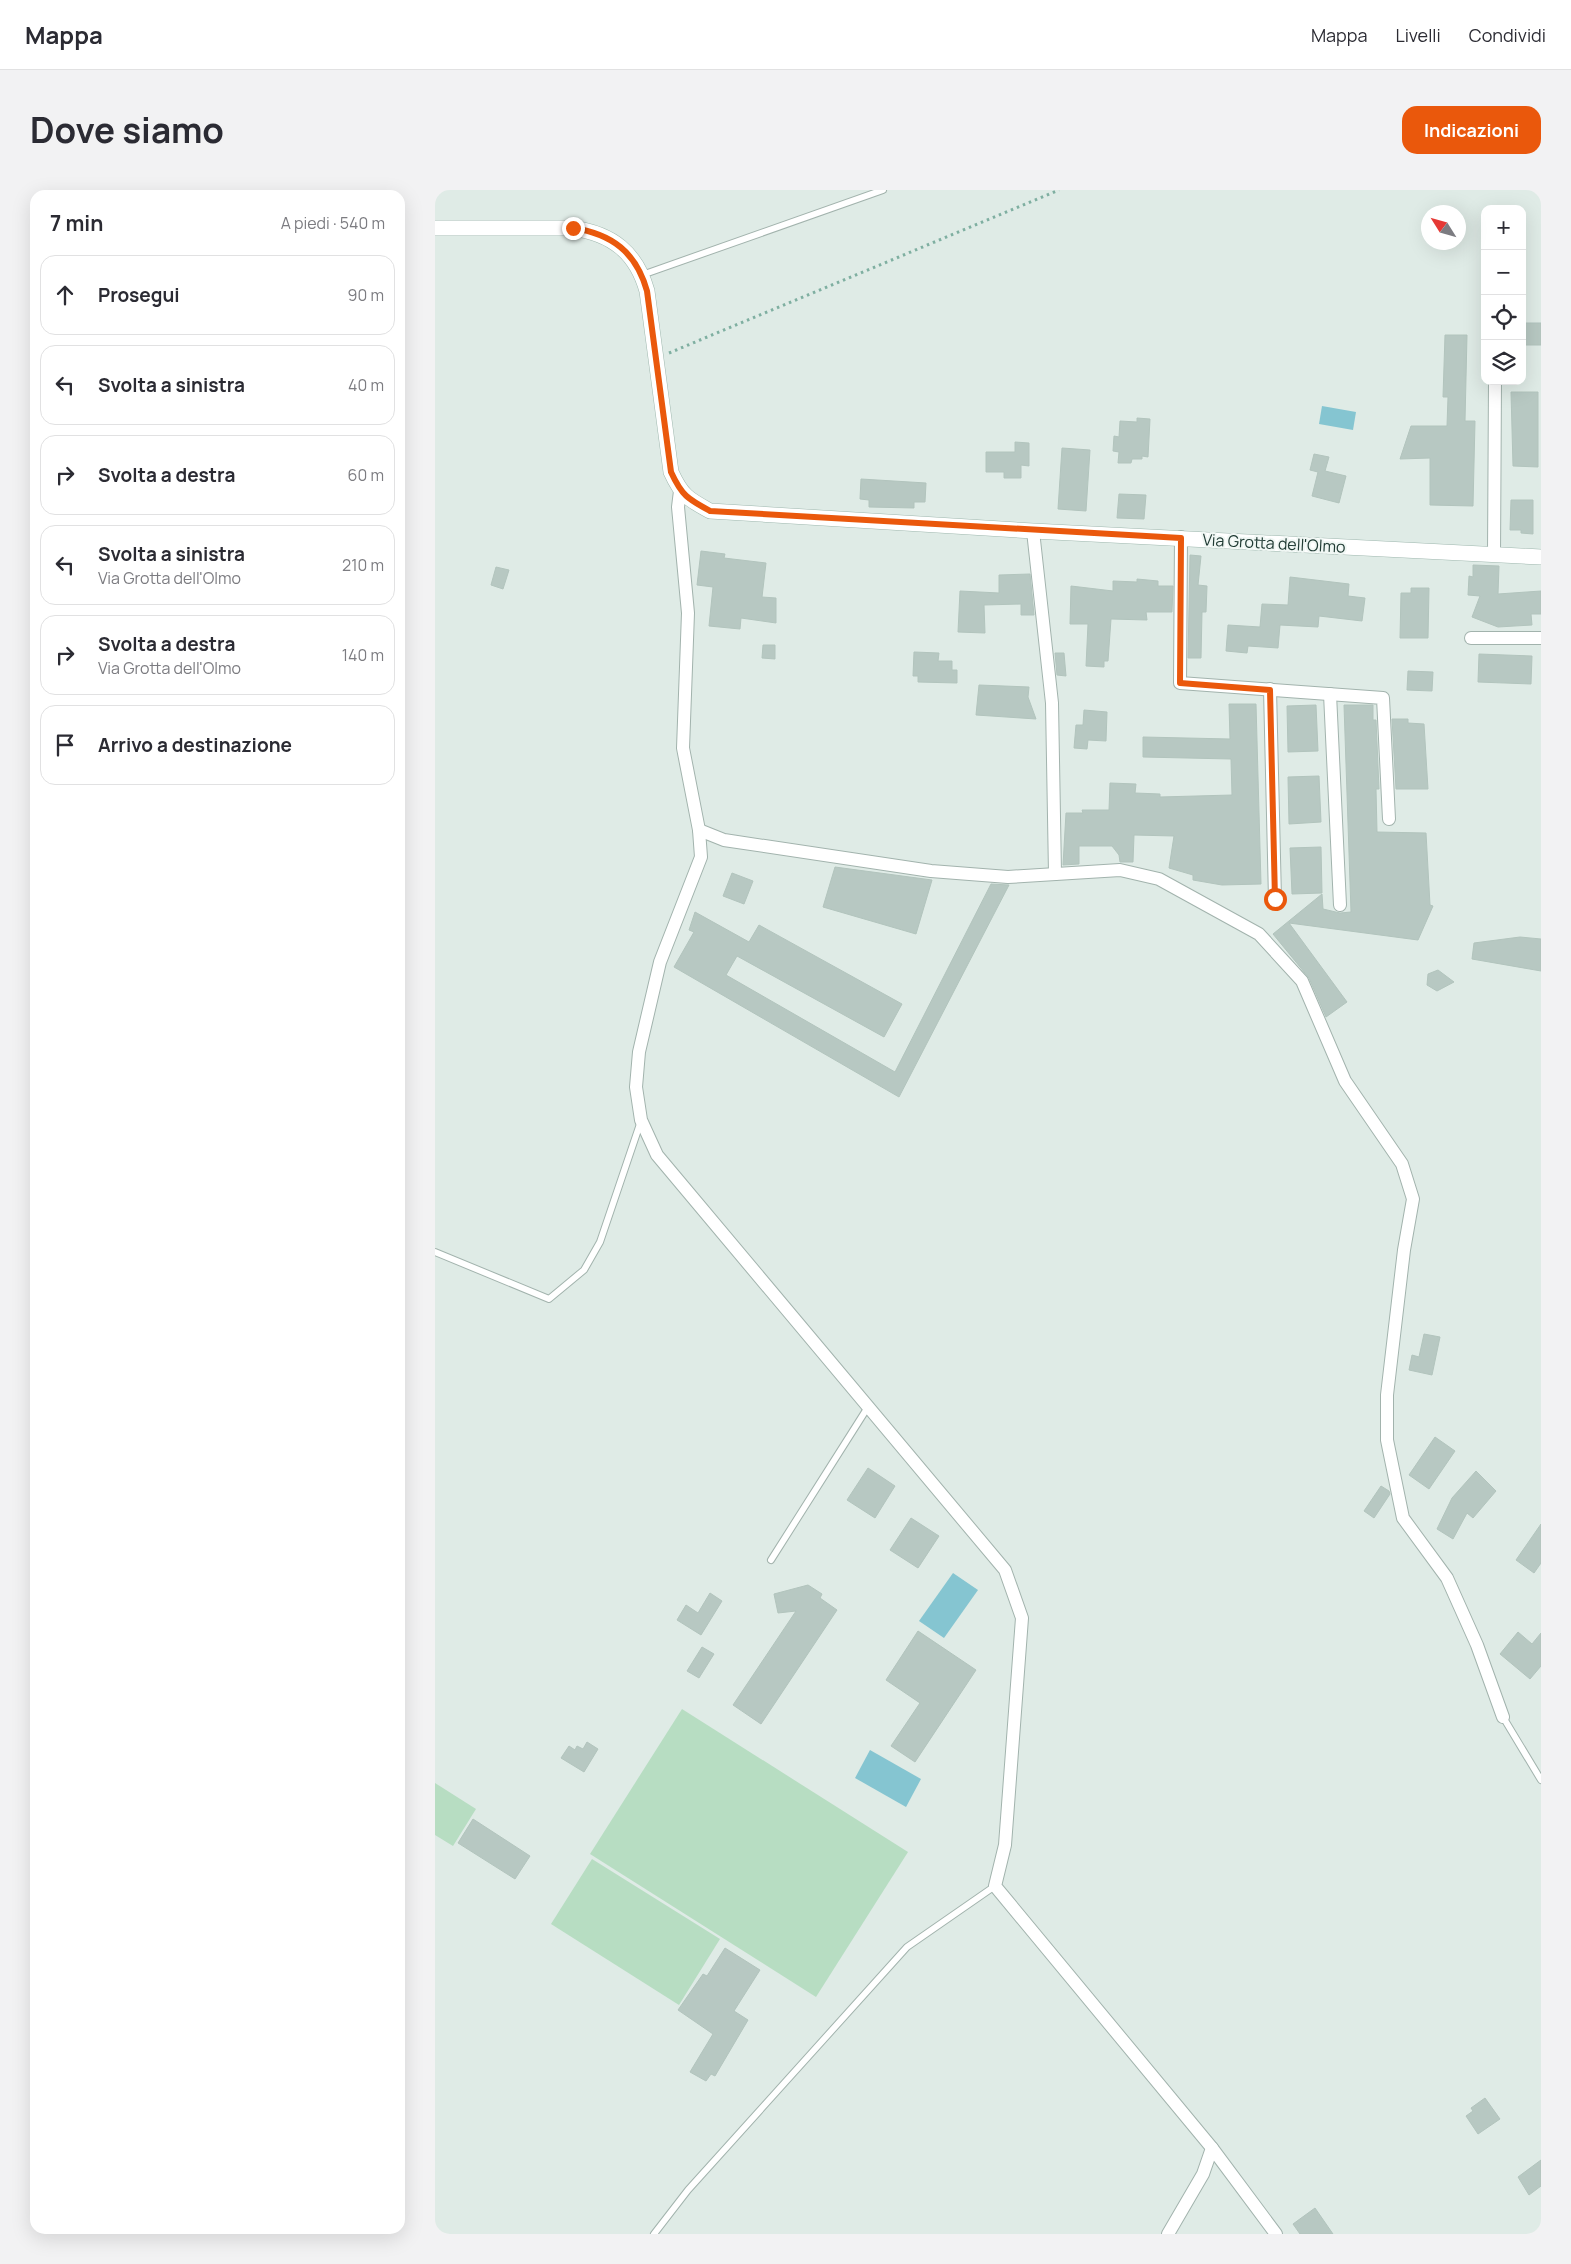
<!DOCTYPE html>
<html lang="it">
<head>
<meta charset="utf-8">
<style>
  body { margin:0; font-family:Manrope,sans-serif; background:#f2f2f3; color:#2b2b33 }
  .controls { position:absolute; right:15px; top:15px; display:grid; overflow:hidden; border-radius:10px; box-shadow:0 5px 20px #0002 }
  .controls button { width:45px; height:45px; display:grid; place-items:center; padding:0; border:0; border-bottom:1px solid #e1e1e2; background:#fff; color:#2b2b33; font:25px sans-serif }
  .compass { position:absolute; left:986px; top:15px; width:45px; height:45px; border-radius:50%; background:#fff; box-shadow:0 5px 20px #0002; rotate:307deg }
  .stop { position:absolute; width:15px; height:15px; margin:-11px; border:4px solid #ea580c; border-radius:50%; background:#fff }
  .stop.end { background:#ea580c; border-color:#fff; box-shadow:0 1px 5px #0008 }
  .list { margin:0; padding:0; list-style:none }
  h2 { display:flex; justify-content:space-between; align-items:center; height:65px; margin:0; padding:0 20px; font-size:21px }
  h2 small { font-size:16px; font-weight:400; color:#7c7c81 }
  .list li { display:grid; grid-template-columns:32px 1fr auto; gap:15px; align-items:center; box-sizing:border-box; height:80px; margin:0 10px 10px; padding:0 10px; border:1px solid #e1e1e2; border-radius:15px }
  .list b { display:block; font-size:19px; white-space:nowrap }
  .list p { margin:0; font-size:16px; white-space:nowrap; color:#7c7c81 }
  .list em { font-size:16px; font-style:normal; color:#7c7c81 }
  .icon { flex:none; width:28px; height:28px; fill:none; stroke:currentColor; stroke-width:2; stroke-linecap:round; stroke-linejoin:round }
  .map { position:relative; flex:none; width:1106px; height:2044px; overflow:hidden; border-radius:15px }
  header { display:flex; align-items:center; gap:30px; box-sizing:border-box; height:70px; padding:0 25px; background:#fff; border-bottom:1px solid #e1e1e2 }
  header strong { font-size:24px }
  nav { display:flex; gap:28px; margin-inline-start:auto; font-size:18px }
  .intro { display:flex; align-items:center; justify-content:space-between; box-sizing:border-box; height:120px; padding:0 30px }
  h1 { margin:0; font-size:35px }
  .button { padding:12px 22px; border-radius:15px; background:#ea580c; color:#fff; font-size:18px; font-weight:700 }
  main { display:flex; gap:30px; padding:0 30px }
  aside { flex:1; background:#fff; border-radius:15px; box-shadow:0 5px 20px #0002 }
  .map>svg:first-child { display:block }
</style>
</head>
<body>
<header>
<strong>Mappa</strong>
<nav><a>Mappa</a><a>Livelli</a><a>Condividi</a></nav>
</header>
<div class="intro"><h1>Dove siamo</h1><a class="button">Indicazioni</a></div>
<main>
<aside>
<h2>7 min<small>A piedi · 540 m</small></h2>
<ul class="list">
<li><svg class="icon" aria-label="ahead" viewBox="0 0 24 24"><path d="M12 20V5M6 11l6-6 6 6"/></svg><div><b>Prosegui</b></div><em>90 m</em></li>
<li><svg class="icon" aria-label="left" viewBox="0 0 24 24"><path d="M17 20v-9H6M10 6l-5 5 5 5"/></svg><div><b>Svolta a sinistra</b></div><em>40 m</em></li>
<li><svg class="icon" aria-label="right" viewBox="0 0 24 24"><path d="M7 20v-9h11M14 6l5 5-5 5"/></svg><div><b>Svolta a destra</b></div><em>60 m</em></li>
<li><svg class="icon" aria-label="left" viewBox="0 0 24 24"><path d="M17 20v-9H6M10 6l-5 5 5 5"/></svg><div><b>Svolta a sinistra</b><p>Via Grotta dell'Olmo</p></div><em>210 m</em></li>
<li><svg class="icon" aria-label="right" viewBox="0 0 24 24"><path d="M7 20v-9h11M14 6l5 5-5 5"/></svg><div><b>Svolta a destra</b><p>Via Grotta dell'Olmo</p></div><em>140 m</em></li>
<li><svg class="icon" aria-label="arrive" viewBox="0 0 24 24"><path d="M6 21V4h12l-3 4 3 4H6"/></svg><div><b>Arrivo a destinazione</b></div></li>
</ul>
</aside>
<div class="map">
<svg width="1106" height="2044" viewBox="0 0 1106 2044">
  <rect width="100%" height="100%" fill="#dfebe6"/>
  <g fill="#b7ddc2">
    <polygon points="247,1519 473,1662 381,1807 155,1664"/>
    <polygon points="0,1593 41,1619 18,1656 0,1645"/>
    <polygon points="157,1669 285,1749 244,1815 116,1734"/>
  </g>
  <g fill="#85c5d1">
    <polygon points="887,216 921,222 918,240 884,234"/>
    <polygon points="518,1383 543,1400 509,1448 484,1431"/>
    <polygon points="435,1560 486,1589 471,1617 420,1588"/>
  </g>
  <g fill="#b7c8c2" stroke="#b2c4bd">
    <rect x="1087" y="133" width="19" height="22"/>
    <polygon points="1010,145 1032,145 1030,231 1040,231 1038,316 995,315 995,268 965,269 976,236 1012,236 1013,207 1008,207"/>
    <polygon points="1076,202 1103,202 1103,277 1078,276"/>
    <polygon points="702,228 715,229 713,267 707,266 707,269 697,269 696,273 683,273 684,262 678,261 679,246 684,247 685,231 702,232"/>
    <polygon points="580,252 594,253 594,276 586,275 586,288 569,288 569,282 551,282 551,262 580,262"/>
    <polygon points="627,258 655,260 651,321 623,319"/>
    <polygon points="879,264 894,267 890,281 911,286 904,313 877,306 883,282 875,280"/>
    <polygon points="426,289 491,293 490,312 479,312 479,318 434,317 434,310 425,309"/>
    <polygon points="684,304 711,305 709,329 682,328"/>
    <polygon points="1076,310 1098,310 1098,344 1086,343 1086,340 1075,340"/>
    <polygon points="266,361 290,364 289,368 331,373 327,407 341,408 341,433 306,428 305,439 274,436 278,397 262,395"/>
    <polygon points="755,365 766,366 763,395 772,396 771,422 767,422 766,468 753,468"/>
    <polygon points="1038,375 1064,376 1063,404 1106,401 1106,424 1096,424 1097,435 1063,437 1037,427 1045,406 1033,405 1034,386 1038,387"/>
    <polygon points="61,377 74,380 68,399 56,395"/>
    <polygon points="595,384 599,425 586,425 586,414 549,415 550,443 523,442 525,401 564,403 564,385"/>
    <polygon points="855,387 914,394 913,406 930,408 927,431 884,426 883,437 845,435 843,458 813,456 812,463 791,461 793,435 825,437 827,414 853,415"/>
    <polygon points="702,389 723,391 723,396 738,396 737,422 711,422 712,430 676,429 673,471 669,471 669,477 651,476 653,434 635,434 636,396 678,401 678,391 702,392"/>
    <polygon points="976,398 994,398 993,448 965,448 966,403 976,403"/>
    <polygon points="328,455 340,455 340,469 327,468"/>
    <polygon points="479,462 504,463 503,471 517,471 517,480 522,480 522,493 483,492 483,486 478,486"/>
    <polygon points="620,463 629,463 631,486 622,485"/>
    <polygon points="1044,464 1097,466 1096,494 1043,492"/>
    <polygon points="973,481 998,482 997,501 972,500"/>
    <polygon points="544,495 594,497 593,507 601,529 541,525"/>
    <polygon points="794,514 821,514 826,694 787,695 758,690 758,685 734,678 739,646 699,645 698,672 685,672 684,665 677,656 644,656 644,674 628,675 631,623 648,623 647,620 674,620 675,593 701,594 700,603 725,604 725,607 797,605 796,569 708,567 708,547 795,549"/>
    <polygon points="881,515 883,561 853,562 852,516"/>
    <polygon points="909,515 938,515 938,530 941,530 944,599 941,599 942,642 991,643 995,715 998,716 983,750 854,733 912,812 891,827 874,788 838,744 887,704 888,719 905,723 916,722"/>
    <polygon points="649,520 672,522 671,551 653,550 652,559 639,558 641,535 648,535"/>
    <polygon points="957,529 973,529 973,533 989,534 993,599 961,599"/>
    <polygon points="884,586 886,632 854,634 853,587"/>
    <polygon points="886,657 887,703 857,704 855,658"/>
    <polygon points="400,677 497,690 481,744 388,717"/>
    <polygon points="297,683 318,691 309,714 288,706"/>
    <polygon points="556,694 574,695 464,907 239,777 259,742 254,740 260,722 314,752 324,735 467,814 449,847 302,766 291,785 460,882"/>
    <polygon points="1085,747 1106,749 1106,781 1037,769 1039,753"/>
    <polygon points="1003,780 1019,792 1002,801 992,795 993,784"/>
    <polygon points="989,1144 1005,1147 997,1185 974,1180 977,1165 984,1167"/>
    <polygon points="1000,1247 1020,1261 994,1299 974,1285"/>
    <polygon points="433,1278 460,1296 440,1328 412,1310"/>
    <polygon points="1041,1281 1061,1301 1038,1328 1032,1323 1018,1349 1002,1339 1017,1308"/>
    <polygon points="946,1296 954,1301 955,1304 939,1328 929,1321"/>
    <polygon points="476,1328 504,1346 483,1378 455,1360"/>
    <polygon points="1106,1334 1106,1373 1099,1383 1081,1370"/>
    <polygon points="373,1395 387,1404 385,1408 402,1420 326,1534 298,1515 361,1421 343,1423 339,1404"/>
    <polygon points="275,1403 287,1411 266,1445 242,1430 251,1415 263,1423"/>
    <polygon points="483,1441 541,1480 480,1572 456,1556 485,1513 451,1490"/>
    <polygon points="1083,1442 1097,1454 1106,1443 1106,1476 1095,1489 1065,1464"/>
    <polygon points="267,1457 279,1464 264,1488 252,1481"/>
    <polygon points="152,1552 163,1559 149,1582 126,1568 134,1556 140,1560 142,1556 148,1559"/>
    <polygon points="38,1629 95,1666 80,1689 23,1653"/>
    <polygon points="290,1758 325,1780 299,1821 313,1830 280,1886 276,1884 271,1891 255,1882 278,1844 243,1820 268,1784 272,1786"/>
    <polygon points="1050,1908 1065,1929 1043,1944 1031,1926 1038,1921 1036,1918"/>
    <polygon points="1106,1970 1106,1996 1094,2005 1083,1987"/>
    <polygon points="880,2018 898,2044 865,2044 858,2034"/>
  </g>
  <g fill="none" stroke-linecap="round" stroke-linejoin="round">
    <defs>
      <g id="lane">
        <polyline points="207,85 448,0"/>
        <polyline points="0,1062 114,1109 149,1080 165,1052 206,931"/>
        <polyline points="336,1370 433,1217"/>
        <polyline points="1068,1527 1106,1590"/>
        <polyline points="219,2044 253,2000 472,1757 560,1696"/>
      </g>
      <g id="street">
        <polyline points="245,301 243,317 253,423 248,558 264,640 266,667 225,772 204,862 201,897 206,930 222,965 570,1380 587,1428 570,1655 560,1696 777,1958 841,2044"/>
        <polyline points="598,341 617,513 620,684"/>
        <polyline points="746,347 745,493 948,508 954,629"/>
        <polyline points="1059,365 1060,191"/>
        <polyline points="1036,448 1106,448"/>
        <polyline points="835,499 840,709"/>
        <polyline points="895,504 905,715"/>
        <polyline points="264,640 289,650 496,681 573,687 685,680 724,689 824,744 867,791 910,891 967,974 978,1009 969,1060 952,1205 952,1250 968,1328 1012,1388 1042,1455 1068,1527"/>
        <polyline points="733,2044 768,1984 777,1958"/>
      </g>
      <path id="secondary" d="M0,38H138C177,44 201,62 212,101L236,282C247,306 253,309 275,321L598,341L1106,367"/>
    </defs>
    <use href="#lane" stroke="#a2b3ad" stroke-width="8"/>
    <use href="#street" stroke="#a2b3ad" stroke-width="14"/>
    <use href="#secondary" stroke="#9eb7ae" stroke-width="16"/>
    <polyline stroke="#7fafa1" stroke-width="3" stroke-dasharray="2.5 4" stroke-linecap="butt" points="234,163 624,0"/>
    <use href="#lane" stroke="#fff" stroke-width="6"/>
    <use href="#street" stroke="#fff" stroke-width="12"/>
    <use href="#secondary" stroke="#fff" stroke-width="15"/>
  </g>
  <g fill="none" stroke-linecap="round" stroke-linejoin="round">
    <path stroke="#ea580c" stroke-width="6" d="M138,38C177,44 201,62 212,101L236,282C247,306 253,309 275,321L746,348L745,493L835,500L840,709"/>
  </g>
  <g text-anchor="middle" stroke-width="4" stroke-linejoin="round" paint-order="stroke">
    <g font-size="16" fill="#203b34" stroke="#f0f7f4">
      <text transform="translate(839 353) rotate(3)" y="6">Via Grotta dell'Olmo</text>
    </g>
  </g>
</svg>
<div class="controls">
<button>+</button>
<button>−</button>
<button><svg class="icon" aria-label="locate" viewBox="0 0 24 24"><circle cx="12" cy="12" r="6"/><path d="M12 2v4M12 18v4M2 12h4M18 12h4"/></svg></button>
<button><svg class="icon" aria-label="layers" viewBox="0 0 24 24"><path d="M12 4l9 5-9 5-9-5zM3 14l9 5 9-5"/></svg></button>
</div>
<svg class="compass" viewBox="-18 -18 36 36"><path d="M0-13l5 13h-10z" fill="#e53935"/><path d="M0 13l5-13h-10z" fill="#7c7c81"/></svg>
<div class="stop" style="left:840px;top:709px"></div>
<div class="stop end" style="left:138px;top:38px"></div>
</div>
</main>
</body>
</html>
